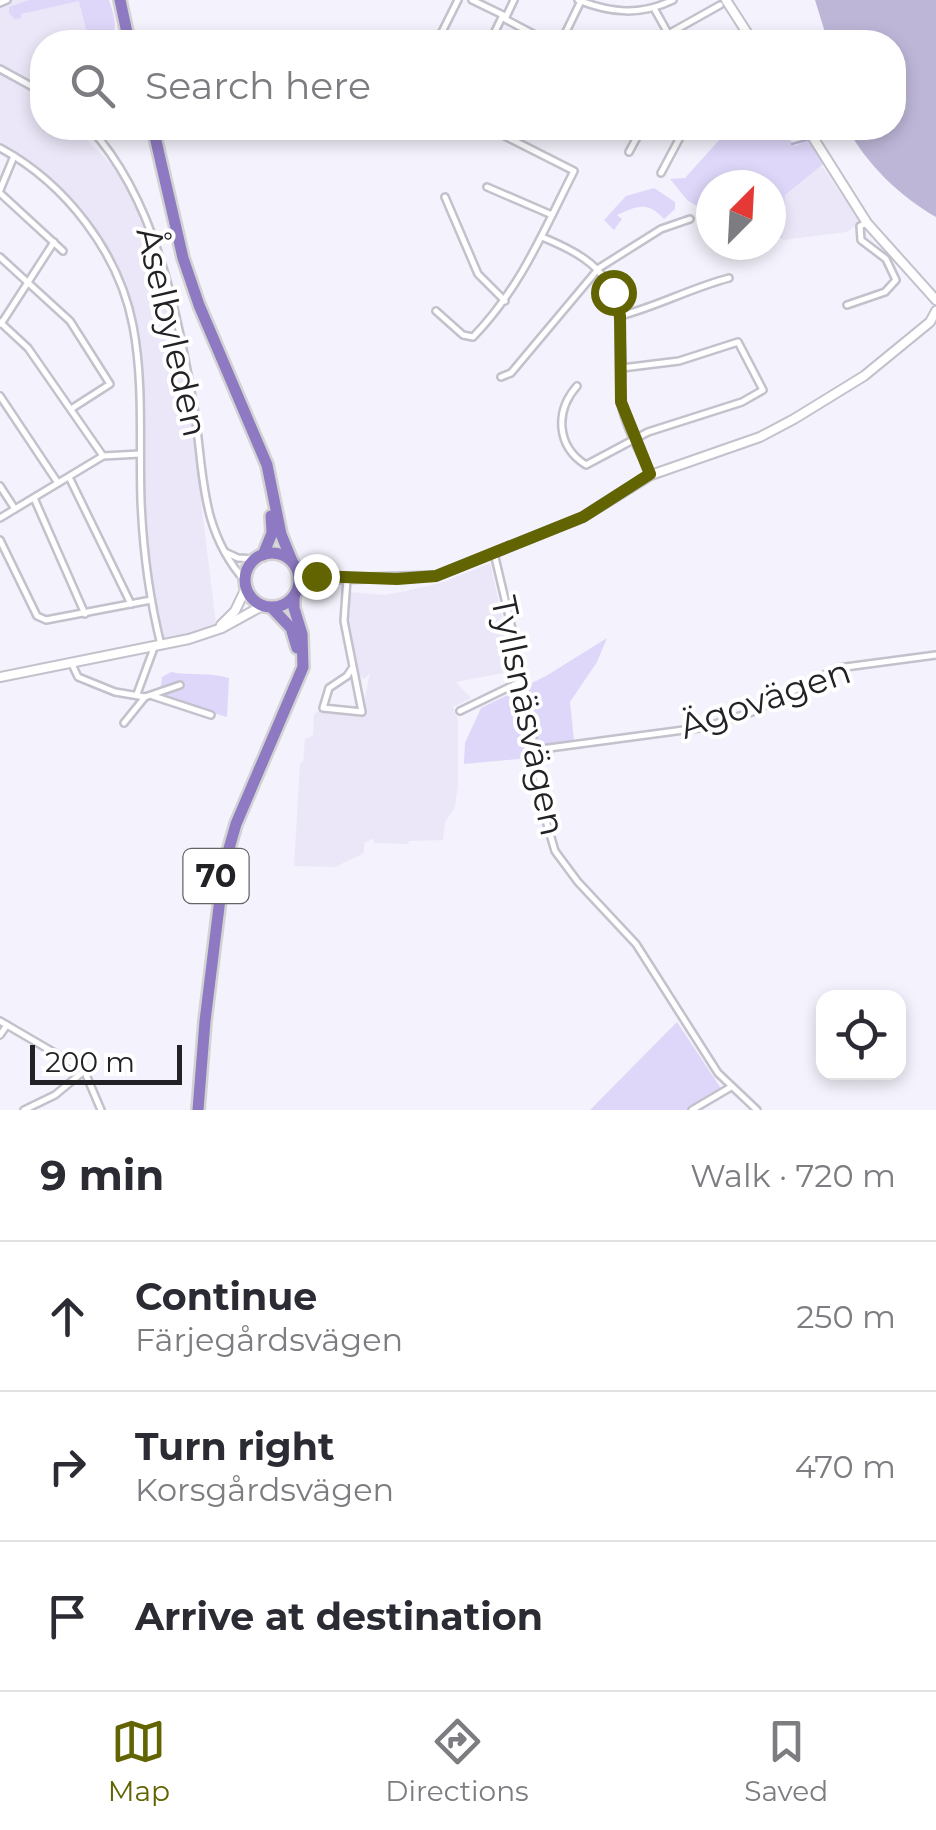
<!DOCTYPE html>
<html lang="en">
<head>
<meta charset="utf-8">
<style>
  body { margin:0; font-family:Montserrat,sans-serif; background:#f2f2f3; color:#2b2b33 }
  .controls { position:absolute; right:30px; bottom:30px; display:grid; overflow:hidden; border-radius:20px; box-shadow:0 5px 15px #0003 }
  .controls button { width:90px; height:90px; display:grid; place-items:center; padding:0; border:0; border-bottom:2px solid #e1e1e2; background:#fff; color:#2b2b33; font:50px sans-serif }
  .compass { position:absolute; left:696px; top:170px; width:90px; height:90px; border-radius:50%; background:#fff; box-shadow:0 5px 15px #0003; rotate:24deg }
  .scale { position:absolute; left:30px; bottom:25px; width:152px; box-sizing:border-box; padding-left:10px; border:5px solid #222125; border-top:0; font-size:28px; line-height:35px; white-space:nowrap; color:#222125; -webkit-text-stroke:8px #fff; paint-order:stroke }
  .stop { position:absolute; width:30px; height:30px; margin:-22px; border:8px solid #616400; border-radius:50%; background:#fff }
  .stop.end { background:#616400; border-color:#fff; box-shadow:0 2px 10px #0008 }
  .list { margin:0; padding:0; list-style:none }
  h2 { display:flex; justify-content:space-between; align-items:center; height:130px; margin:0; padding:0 40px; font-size:42px }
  h2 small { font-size:32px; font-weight:400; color:#7c7c81 }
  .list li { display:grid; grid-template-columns:65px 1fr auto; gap:30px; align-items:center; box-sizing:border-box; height:150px; padding:0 40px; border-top:2px solid #e1e1e2 }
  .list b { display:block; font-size:38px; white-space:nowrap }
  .list p { margin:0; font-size:32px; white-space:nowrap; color:#7c7c81 }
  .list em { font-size:32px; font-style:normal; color:#7c7c81 }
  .icon { flex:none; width:55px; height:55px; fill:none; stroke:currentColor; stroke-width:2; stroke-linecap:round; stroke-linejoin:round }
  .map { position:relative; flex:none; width:936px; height:1110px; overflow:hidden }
  .search { position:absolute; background:#fff; box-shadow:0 5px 15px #0003; left:30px; right:30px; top:30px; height:110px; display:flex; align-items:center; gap:25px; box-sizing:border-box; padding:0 35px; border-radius:40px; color:#7c7c81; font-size:38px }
  .sheet { height:580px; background:#fff }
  nav { display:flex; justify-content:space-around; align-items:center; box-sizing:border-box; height:140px; border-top:2px solid #e1e1e2; background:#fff; font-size:28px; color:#7c7c81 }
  nav a { display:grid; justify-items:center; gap:5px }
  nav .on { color:#616400 }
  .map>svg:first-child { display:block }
</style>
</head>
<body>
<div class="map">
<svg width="936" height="1110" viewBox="0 0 936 1110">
  <rect width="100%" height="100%" fill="#f4f2fc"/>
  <g fill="#ebe7f8">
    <polygon points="0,0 86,0 95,42 42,42 42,128 75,128 114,167 136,204 160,270 176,331 191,420 216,624 161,645 145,568 138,360 133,323 119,281 87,226 33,167 0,148"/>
    <polygon points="818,160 860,222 847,232 782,240 779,192"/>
    <polygon points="490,563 514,671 456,682 471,698 453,707 458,720 458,784 455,807 445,822 443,840 409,841 408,844 374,843 374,839 370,840 364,843 364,853 335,867 294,866 300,763 303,762 305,739 313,735 314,714 323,708 362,712 370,673 364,679 359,676 349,625 349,592 385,595 406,591 444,582"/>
  </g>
  <g fill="#ded7f9">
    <path d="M29,0H109C114,16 119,27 110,42H89L79,1L21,14V18L15,19L9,13V7Z"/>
    <polygon points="730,128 782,128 794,146 810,140 823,164 785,195 782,238 771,238 771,185 711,185 711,215 687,200 670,179 685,178"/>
    <path d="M654,188L675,202V209L664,219C647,201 638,206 617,215L622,219L614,230L604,220L626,196Z"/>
    <polygon points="607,638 597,662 570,702 574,740 540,747 529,758 464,764 465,743 481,708 546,676"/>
    <path d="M171,672C191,676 209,672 229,678L227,717L159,698L162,677Z"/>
    <polygon points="677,1022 724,1093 699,1110 590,1110"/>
  </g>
  <path fill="#beb6d7" d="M815,0H936V217C899,196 867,164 847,128H894V42H828Z"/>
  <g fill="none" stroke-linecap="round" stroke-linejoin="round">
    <g stroke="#beb6d7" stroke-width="2.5">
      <polyline points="815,133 830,131 834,128"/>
      <polyline points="792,144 810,139"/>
    </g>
    <defs>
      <g id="street">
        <polyline points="472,0 503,15 490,42"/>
        <polyline points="514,0 505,19 537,36"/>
        <path d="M578,0C611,13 640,16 673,0"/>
        <polyline points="0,3 7,0"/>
        <polyline points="655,10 673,42"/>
        <polyline points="437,42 458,0"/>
        <polyline points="534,42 537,36 544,35 561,42"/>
        <polyline points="561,42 581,1"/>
        <polyline points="654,42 720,5"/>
        <polyline points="734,42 740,38"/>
        <polyline points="0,69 42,92"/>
        <path d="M90,128C155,199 176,308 193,402C205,469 197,526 245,581"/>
        <polyline points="586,131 588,128"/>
        <path d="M0,148C65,183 119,252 133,326C144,383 139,443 141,501C143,550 149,597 161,645"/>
        <polyline points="629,152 642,128"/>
        <polyline points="661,173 685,128"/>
        <polyline points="487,187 552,215"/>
        <polyline points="0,190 14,156"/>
        <polyline points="0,193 63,251"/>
        <polyline points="445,197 478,274 505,301"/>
        <path d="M542,237C613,266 620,290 622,363C622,376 619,390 621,402C625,427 640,452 651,475"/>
        <polyline points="0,257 70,321 110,384 71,409"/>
        <polyline points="847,305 885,292 896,280 886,259 861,240 860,226 867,223"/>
        <path d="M436,311L463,335L473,337C520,289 544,230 574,171L489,128"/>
        <path d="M620,316C658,306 691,288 729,278"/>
        <polyline points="0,322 28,348 103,456"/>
        <polyline points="1,324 54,242"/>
        <polyline points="501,377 511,373 599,268 661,229 690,219"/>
        <path d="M577,386C555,411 556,446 586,465L648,432L742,402L763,390L738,342L679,361L622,368"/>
        <polyline points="0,396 58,483"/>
        <polyline points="69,477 131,604"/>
        <polyline points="0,486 15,509"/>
        <polyline points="34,498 85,614"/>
        <polyline points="0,518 103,456 140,454"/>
        <polyline points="0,540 37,616 46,620 151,600"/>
        <polyline points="225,552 238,558 255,559"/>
        <polyline points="494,553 520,663 547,824 555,851 578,882 636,944 718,1073 757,1110"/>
        <polyline points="347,579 344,621 362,712 323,708 329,688 347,676 353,667"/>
        <polyline points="71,662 78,677 115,692 145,697 180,685"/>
        <polyline points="137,694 155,645"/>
        <polyline points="153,696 211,715"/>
        <polyline points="460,711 524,680"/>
        <polyline points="124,723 145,697"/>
        <polyline points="534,750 706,727 752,712 838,668 936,655"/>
        <polyline points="0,1021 84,1070 101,1110"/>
        <polyline points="0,1035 7,1025"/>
        <polyline points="24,1110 55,1095 84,1071"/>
        <polyline points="692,1110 731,1087"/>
      </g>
      <g id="secondary">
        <polyline points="726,0 753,42"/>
        <polyline points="807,128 867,223 936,300"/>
        <polyline points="298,569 323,578"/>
        <polyline points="299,588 332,579 436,576 583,517 651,475 760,437 794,419 864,376 930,322 936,311"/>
        <polyline points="221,625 235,611 246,588"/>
        <polyline points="0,677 189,639 222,628 262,606"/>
      </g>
      <g id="highway">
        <polyline points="120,0 129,42"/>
        <polyline points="153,128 183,258 199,305 267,465 281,534 292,561"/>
        <circle cx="272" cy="580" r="27"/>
        <polyline points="263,555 272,533 271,516"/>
        <polyline points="272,608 291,628 297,648"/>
        <polyline points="198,1110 205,1021 224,866 236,824 303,667 302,634 294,608 294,597"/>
      </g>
    </defs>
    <use href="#street" stroke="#c3c1cb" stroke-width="10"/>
    <use href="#secondary" stroke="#c3c1cb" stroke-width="12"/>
    <use href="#highway" stroke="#d3d3d3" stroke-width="16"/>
    <use href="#street" stroke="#fff" stroke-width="5"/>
    <use href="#secondary" stroke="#fff" stroke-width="8"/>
    <use href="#highway" stroke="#8e7ac2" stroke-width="11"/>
  </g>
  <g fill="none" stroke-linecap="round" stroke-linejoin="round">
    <polyline stroke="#616400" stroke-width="12" points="316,576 397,579 436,576 583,517 650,474 621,402 620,316 613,292"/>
  </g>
  <g text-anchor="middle" stroke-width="8" stroke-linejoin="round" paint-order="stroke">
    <rect fill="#fff" stroke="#646466" stroke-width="2.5" x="183.5" y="849" width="65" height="54" rx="8"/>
    <g font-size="32" font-weight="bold" fill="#222125">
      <text x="216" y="887">70</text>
    </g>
    <g font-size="35" fill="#222125" stroke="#fff">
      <text transform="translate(172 332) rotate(77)" y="12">Åselbyleden</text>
      <text transform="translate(765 699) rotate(-19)" y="12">Ägovägen</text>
      <text transform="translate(528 716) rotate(78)" y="12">Tyllsnäsvägen</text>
    </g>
  </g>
</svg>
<div class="controls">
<button><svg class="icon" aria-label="locate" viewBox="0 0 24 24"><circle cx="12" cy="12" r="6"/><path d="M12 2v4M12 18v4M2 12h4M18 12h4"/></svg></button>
</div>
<svg class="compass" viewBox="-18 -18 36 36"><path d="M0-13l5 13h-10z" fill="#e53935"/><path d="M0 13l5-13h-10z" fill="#7c7c81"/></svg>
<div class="scale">200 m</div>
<div class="stop" style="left:613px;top:292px"></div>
<div class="stop end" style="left:316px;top:576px"></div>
<div class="search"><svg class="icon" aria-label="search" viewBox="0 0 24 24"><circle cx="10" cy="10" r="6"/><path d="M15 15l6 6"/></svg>Search here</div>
</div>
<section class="sheet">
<h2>9 min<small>Walk · 720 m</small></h2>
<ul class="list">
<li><svg class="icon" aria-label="ahead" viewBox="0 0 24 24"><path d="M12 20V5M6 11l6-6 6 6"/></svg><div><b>Continue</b><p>Färjegårdsvägen</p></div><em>250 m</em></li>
<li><svg class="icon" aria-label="right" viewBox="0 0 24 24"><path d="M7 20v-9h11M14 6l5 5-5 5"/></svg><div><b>Turn right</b><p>Korsgårdsvägen</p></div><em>470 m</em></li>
<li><svg class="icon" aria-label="arrive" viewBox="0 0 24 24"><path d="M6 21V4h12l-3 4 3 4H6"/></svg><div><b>Arrive at destination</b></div></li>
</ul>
</section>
<nav>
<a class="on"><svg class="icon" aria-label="map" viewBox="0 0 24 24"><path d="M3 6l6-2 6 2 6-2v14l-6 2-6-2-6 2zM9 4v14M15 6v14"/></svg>Map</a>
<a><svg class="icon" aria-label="directions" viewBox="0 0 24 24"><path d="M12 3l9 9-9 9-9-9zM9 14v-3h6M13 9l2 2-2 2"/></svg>Directions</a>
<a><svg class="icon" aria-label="saved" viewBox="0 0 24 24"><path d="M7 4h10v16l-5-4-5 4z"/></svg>Saved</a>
</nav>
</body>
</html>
